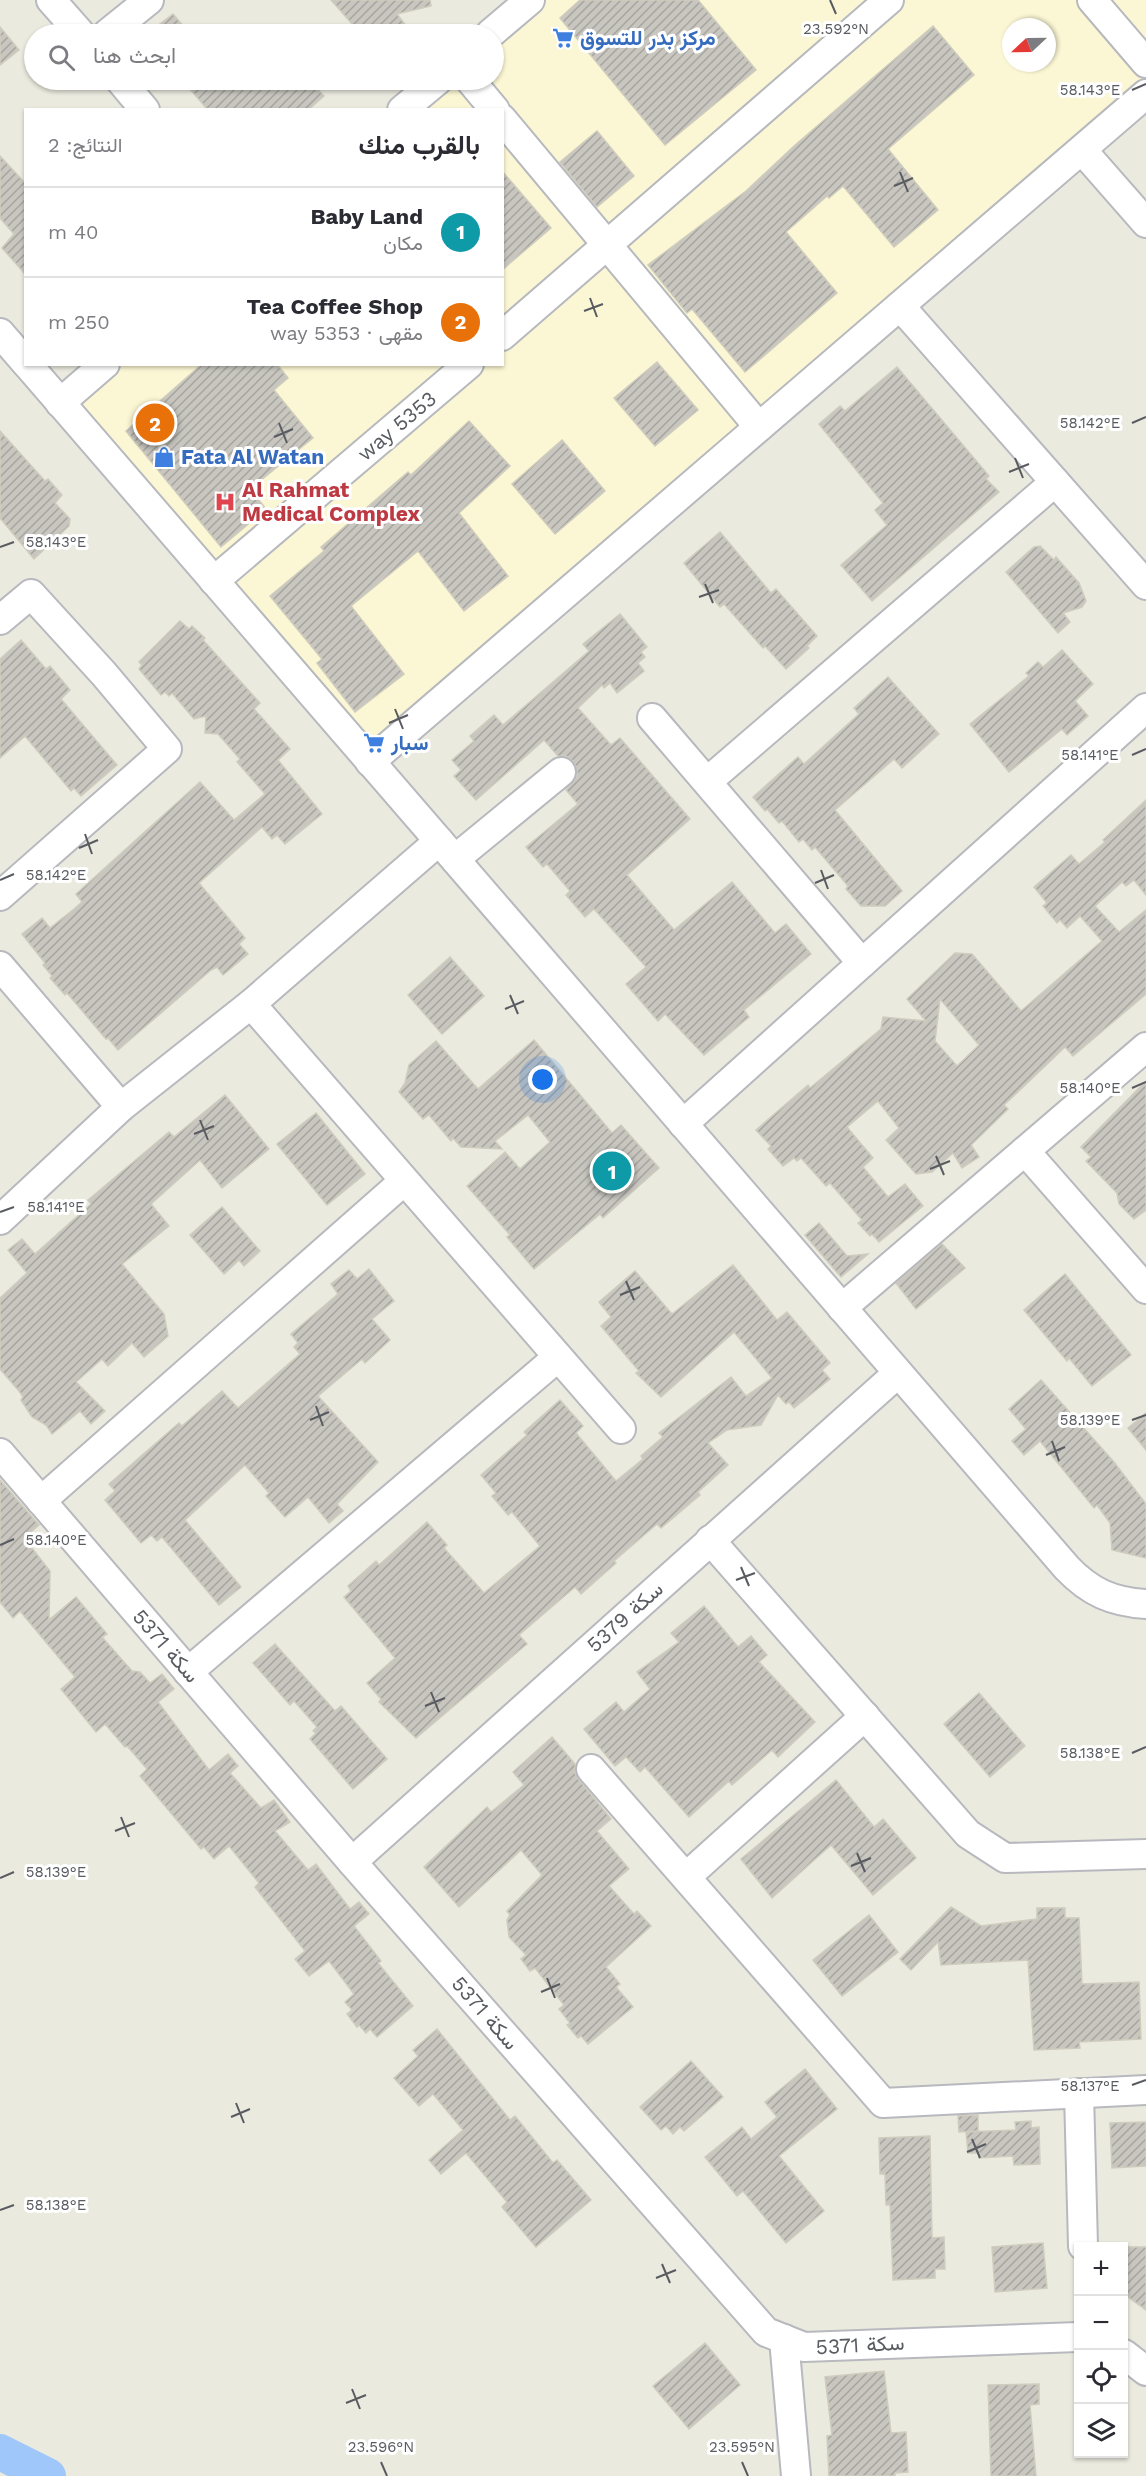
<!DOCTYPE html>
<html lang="ar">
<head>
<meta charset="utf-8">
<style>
  body { margin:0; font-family:"Work Sans",Vazirmatn,sans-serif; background:#f2f2f3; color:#2b2b33; direction:rtl }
  .controls { position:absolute; right:18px; bottom:18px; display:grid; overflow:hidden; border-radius:0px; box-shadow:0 2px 4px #0004 }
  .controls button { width:54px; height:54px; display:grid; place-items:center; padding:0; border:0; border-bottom:2px solid #e1e1e2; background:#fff; color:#2b2b33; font:30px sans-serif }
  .compass { position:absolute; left:1002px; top:18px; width:54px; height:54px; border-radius:50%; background:#fff; box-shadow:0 2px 4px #0004; rotate:248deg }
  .you { position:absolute; left:543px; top:1080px; width:21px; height:21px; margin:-15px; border:4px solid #fff; border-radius:50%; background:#1a73e8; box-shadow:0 0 0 9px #1a73e833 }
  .badge { display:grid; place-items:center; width:39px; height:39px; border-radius:50%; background:#df5631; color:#fff; font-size:20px; font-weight:700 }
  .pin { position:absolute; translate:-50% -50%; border:3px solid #fff; box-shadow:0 2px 6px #0006 }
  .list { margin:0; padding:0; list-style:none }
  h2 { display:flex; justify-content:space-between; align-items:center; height:78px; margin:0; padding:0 24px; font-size:26px }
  h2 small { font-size:20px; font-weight:400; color:#7c7c81 }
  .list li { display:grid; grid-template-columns:39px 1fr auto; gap:18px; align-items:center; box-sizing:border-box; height:90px; padding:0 24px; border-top:2px solid #e1e1e2 }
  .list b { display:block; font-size:22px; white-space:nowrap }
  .list p { margin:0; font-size:20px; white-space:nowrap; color:#7c7c81 }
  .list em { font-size:20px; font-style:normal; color:#7c7c81 }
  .icon { flex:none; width:33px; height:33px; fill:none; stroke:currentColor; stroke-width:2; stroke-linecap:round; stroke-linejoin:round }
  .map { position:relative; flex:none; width:1146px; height:2476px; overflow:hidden; direction:ltr }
  .search { position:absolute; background:#fff; box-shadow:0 2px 4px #0004; left:24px; top:24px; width:480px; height:66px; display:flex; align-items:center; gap:15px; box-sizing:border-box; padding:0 21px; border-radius:33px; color:#7c7c81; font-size:22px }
  .panel { position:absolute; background:#fff; box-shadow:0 2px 4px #0004; left:24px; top:108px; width:480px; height:258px; border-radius:0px; direction:rtl }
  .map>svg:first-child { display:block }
</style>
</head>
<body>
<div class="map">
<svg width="1146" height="2476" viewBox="0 0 1146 2476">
  <defs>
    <pattern id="building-hatch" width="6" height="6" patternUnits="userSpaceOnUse" patternTransform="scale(1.5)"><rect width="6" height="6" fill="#c8c6bf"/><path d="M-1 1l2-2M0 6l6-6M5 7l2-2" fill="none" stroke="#a5a49f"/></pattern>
  </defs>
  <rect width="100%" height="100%" fill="#ebeadf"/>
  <path fill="#fbf7d4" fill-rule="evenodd" d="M530,0H1146V94L370,762L60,403L105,365L502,364V110L403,109L438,80H494V34ZM1011,27H1047V63H1011Z"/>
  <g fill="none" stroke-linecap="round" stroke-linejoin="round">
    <polyline stroke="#a0c7fa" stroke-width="36" points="0,2452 48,2476"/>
  </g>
  <g fill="url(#building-hatch)" stroke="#cfccbe" stroke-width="1.5" fill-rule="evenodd">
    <polygon points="331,0 430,0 431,6 397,14 407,27 398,34 361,34"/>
    <polygon points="580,0 698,0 756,70 665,145 560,18"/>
    <polygon points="173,14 190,34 147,34"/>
    <polygon points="933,26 974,75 888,149 938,210 894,247 843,186 829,198 827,196 786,232 837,293 745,372 692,309 687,313 648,265 746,191 794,146"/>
    <polygon points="0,27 19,50 0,65"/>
    <polygon points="182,80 309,80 324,96 308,110 208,110"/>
    <polygon points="597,131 634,176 597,207 560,162"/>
    <polygon points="0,156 26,184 26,275 2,248 14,234 0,218"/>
    <polygon points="502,171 551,228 502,270"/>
    <polygon points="657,362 698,410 655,446 614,398"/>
    <polygon points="202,364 277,364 288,378 274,390 313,438 250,489 266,509 221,547 126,431"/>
    <polygon points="897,367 989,476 986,479 999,492 872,601 841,565 887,525 875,510 883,503 819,424 840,406 845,411"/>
    <polygon points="469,421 510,466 459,513 508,576 464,611 418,551 351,606 404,674 355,712 317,663 322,659 270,596 324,551 321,547 408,472 411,475"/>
    <polygon points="0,431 45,481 48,479 62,495 55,503 70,519 69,526 34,559 0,518"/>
    <polygon points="562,440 605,491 555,534 512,484"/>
    <polygon points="720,532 771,593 776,589 817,636 807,646 809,648 786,669 765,646 763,648 724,604 720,607 684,563"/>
    <polygon points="1040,546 1054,560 1056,557 1079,583 1086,601 1082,607 1063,613 1070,622 1058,633 1006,572 1034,547"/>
    <polygon points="620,614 647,647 641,652 645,657 638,663 644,671 617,693 610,683 604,688 602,685 578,708 611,745 620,738 690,819 627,875 674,930 732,882 775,933 786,924 811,954 744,1010 749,1017 704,1055 665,1014 658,1021 626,984 646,967 594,909 585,917 566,895 570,891 547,864 543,867 526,847 578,804 566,790 577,777 577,769 573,761 566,756 558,756 544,740 476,800 454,776 461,770 452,760 474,741 470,736 494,715 503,725 589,651 583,644"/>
    <polygon points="180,621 189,629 192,626 205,638 203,640 260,703 254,709 290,749 278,760 322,814 285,844 277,835 272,839 262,827 199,883 245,938 239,944 248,954 223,975 217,967 211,970 118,1050 108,1038 106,1039 67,993 65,995 50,978 52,976 43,965 45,963 22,934 42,918 50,928 74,909 82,902 76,894 200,782 234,820 265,794 237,762 240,759 218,734 205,733 206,716 194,719 172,693 169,696 165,692 161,695 139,669 142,665 139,662"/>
    <polygon points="21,640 46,669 50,666 70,690 61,699 117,765 81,796 74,788 71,791 25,736 0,758 0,659"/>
    <polygon points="1062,650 1093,684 1075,701 1088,716 1067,735 1062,729 1009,772 970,724 1029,676 1026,673 1038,662 1043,667"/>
    <polygon points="888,677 939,734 902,768 894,759 835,810 902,891 885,906 861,906 846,889 848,886 815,847 812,850 803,839 799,842 782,821 779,823 767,809 765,811 753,797 798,757 804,764 859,714 854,708"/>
    <path d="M1146,800V895L1134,880L1126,886L1122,882L1095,906L1119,932L1146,910V994L1073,1056L1065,1047L1004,1105L1008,1109L971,1145L979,1157L962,1168L953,1153L932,1172L916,1174L886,1140L899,1128L878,1101L847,1127L873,1158L863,1167L888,1197L905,1184L923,1206L879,1242L872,1234L870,1236L858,1223L862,1220L830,1183L826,1186L801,1158L797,1161L794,1158L783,1166L768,1149L771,1146L756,1130L808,1085L810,1088L881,1029L883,1017L926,1021L907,999L955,953L972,954L1021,1011L1102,941L1080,916L1067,928L1060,920L1057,923L1043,906L1047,903L1034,887L1071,855L1079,864L1105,842L1103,840ZM940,999L979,1045L957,1066L935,1041Z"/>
    <polygon points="450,957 484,996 442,1034 408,995"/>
    <polygon points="534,1040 612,1133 621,1125 659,1168 603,1218 600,1214 534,1269 507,1237 510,1235 467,1186 505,1152 520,1169 550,1142 528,1115 495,1141 502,1149 461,1147 453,1138 451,1141 429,1115 423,1119 399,1092 405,1083 409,1065 436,1041 478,1089"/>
    <polygon points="1146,1081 1146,1210 1134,1219 1119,1204 1117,1193 1086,1161 1091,1157 1081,1147"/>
    <polygon points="225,1095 269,1149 222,1188 200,1160 151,1204 169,1226 122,1264 164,1314 168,1336 144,1357 132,1343 108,1366 102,1359 76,1382 105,1411 91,1424 80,1411 52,1434 46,1425 32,1417 21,1400 23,1397 19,1391 0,1369 0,1298 27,1273 8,1250 22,1239 35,1254 91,1204 88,1200 169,1132 174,1137"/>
    <polygon points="316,1113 365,1174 327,1205 277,1144"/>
    <polygon points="222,1207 260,1251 244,1266 239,1260 224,1274 190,1235"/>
    <polygon points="819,1223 847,1256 868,1254 841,1277 805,1235"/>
    <polygon points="942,1244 965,1268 916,1309 896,1283"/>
    <polygon points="733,1265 777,1320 787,1312 830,1363 822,1370 830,1379 794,1408 789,1402 786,1404 778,1395 761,1425 727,1430 708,1443 728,1465 698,1492 700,1495 661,1528 657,1524 614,1561 616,1563 581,1594 575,1587 519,1635 527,1644 416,1738 379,1702 381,1699 367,1683 395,1658 344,1597 351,1591 348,1586 376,1561 379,1565 427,1522 447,1545 444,1548 484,1593 540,1546 512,1512 508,1515 492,1496 496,1493 481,1475 527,1435 524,1432 560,1400 583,1426 576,1433 616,1481 643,1459 641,1456 663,1437 659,1433 731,1377 746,1396 772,1378 734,1332 661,1397 636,1373 639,1371 601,1326 611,1317 599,1302 635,1271 672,1314"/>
    <polygon points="369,1269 394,1301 372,1319 390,1340 365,1363 362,1359 318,1396 378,1462 337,1504 343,1511 329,1523 308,1497 285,1517 266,1496 269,1493 245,1465 185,1520 241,1587 219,1605 162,1537 157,1541 151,1535 141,1543 105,1500 115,1491 109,1484 179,1423 182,1426 222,1391 238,1408 300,1354 294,1347 298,1343 291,1334 338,1294 331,1284 349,1270 357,1279"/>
    <polygon points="1065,1274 1131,1355 1092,1386 1069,1358 1067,1361 1024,1310"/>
    <polygon points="1041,1380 1114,1462 1146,1504 1146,1558 1112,1550 1110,1523 1097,1505 1094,1508 1040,1441 1024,1455 1012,1441 1026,1429 1009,1409"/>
    <polygon points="1146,1413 1146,1450 1128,1428"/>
    <polygon points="0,1480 39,1525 24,1538 50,1571 49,1620 76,1597 107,1634 102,1637 132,1671 140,1672 150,1683 162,1674 174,1689 158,1702 209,1770 228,1754 238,1766 230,1773 261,1808 274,1800 290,1822 275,1831 308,1870 316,1864 350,1909 359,1902 369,1914 354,1926 381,1961 378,1963 413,2006 377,2037 370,2029 366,2033 359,2025 357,2027 347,2014 352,2010 345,2002 354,1994 329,1961 309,1976 295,1959 305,1951 255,1887 259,1883 229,1846 214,1859 204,1847 201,1849 140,1776 147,1769 127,1746 125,1747 105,1724 96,1732 61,1689 75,1677 20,1611 13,1618 0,1602"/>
    <polygon points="704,1606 738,1647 751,1636 767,1655 759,1662 815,1722 778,1757 772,1750 732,1785 729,1781 689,1817 645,1767 640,1772 626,1757 615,1766 584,1729 616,1702 624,1712 650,1689 637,1672 679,1642 671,1633"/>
    <polygon points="275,1644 335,1711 341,1706 387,1759 353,1789 310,1739 316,1733 313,1731 317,1727 294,1701 290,1705 253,1663"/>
    <polygon points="979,1693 1025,1746 990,1777 944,1724"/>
    <polygon points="552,1737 575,1764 575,1773 579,1780 611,1819 597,1831 629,1869 609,1886 634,1914 637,1911 651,1926 606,1967 620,1984 616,1987 633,2007 588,2044 581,2036 578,2038 567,2025 570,2023 559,2009 564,2005 535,1968 530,1971 521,1959 526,1955 509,1937 507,1920 510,1915 507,1911 542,1875 521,1850 459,1907 424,1867 487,1807 491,1812 524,1785 513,1772"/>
    <polygon points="836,1780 874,1827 883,1819 916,1858 873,1895 831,1845 772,1898 741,1859"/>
    <polygon points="951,1907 981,1926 1037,1919 1037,1908 1065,1908 1065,1918 1079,1918 1082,1984 1139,1982 1141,2039 1079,2042 1080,2048 1034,2050 1028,1960 941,1965 938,1942 911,1970 900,1959"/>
    <polygon points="869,1915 898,1952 842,1996 813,1960"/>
    <polygon points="437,2029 510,2120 515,2116 553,2163 557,2160 591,2200 536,2247 502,2207 507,2202 466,2153 441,2174 429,2160 463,2130 433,2094 419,2106 394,2078 418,2056 413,2050"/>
    <polygon points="691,2061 723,2097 684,2131 680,2127 673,2134 666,2126 661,2130 640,2107"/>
    <polygon points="805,2069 837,2109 779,2156 824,2211 786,2243 743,2191 737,2196 705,2157 742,2127 751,2139 777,2117 765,2102"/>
    <polygon points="978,2115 978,2131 959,2132 958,2116"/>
    <polygon points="1031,2121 1031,2128 1039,2127 1040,2164 1014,2165 1013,2156 979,2158 979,2153 968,2153 966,2132 1016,2130 1015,2122"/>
    <polygon points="1146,2122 1146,2166 1112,2168 1110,2123"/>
    <polygon points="930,2136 932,2238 944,2237 945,2269 935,2269 935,2278 893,2280 890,2205 886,2205 885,2174 880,2174 879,2138"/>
    <polygon points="1043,2243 1047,2288 995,2292 992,2247"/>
    <polygon points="1124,2247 1146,2247 1146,2310 1124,2294"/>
    <polygon points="705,2343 740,2385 689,2429 653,2386"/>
    <polygon points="884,2371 891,2433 906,2432 908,2472 895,2473 895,2476 829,2476 827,2436 832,2435 825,2377"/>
    <polygon points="1039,2384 1039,2404 1030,2405 1036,2476 991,2476 988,2385"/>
  </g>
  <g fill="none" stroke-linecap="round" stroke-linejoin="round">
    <defs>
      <g id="minor">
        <polyline points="51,0 81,34"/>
        <polyline points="1092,0 1146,63"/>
        <polyline points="107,34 149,0"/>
        <polyline points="490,34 530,0"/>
        <polyline points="120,80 145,110"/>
        <polyline points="470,80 495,110"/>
        <polyline points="402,110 438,80"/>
        <polyline points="502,119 759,427"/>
        <polyline points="1082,150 1146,223"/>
        <polyline points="900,306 1146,585"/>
        <polyline points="0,333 26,363"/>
        <polyline points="502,336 889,0"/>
        <path d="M27,364L1067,1568C1090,1592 1112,1602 1146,1604"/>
        <polyline points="60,403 105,364"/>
        <polyline points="214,581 469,364"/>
        <polyline points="0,620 31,594 104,674 167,749 0,896"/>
        <polyline points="652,718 862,963"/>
        <polyline points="370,762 1146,94"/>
        <polyline points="708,781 1055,482"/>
        <polyline points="455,859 561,772"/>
        <polyline points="0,966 121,1107"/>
        <polyline points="251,1004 621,1429"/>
        <polyline points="683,1124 1146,708"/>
        <polyline points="1025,1151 1146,1289"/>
        <polyline points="0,1220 121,1107 251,1004 439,841"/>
        <polyline points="842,1308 1146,1047"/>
        <polyline points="0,1453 352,1862 766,2332 804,2347 1078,2337"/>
        <polyline points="41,1501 404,1181"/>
        <polyline points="710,1540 968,1834 1005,1858 1146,1854"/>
        <polyline points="188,1672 558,1357"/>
        <polyline points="591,1769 883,2103 1146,2090"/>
        <polyline points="352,1862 898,1373"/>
        <polyline points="686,1877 865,1716"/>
        <polyline points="1079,2093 1083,2246"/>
        <polyline points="784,2339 796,2476"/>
        <polyline points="1124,2354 1146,2371"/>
      </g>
    </defs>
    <use href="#minor" stroke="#b7b9be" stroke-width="32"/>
    <use href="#minor" stroke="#fff" stroke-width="28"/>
  </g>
  <path fill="none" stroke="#585b60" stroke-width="2" d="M830,0L836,14M1132,90L1146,84M900,172L908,192M894,186L913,178M590,298L597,317M584,311L603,304M279,423L287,443M1132,423L1146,417M274,437L293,429M1015,458L1023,478M1009,472L1029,464M0,547L14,542M705,584L713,603M699,597L719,590M395,709L403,729M389,723L408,715M1132,755L1146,749M85,834L92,854M79,848L98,840M821,870L828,889M0,880L14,874M815,883L834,875M510,995L518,1014M505,1009L524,1001M1132,1088L1146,1082M200,1120L208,1140M194,1134L214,1126M936,1156L944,1175M930,1169L950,1161M0,1212L14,1207M626,1281L634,1300M620,1295L640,1287M316,1406L323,1426M310,1420L329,1412M1132,1420L1146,1415M1052,1441L1059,1461M1046,1455L1065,1447M0,1545L14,1539M741,1567L749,1586M736,1580L755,1573M431,1692L439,1712M425,1706L445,1698M1132,1753L1146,1747M121,1817L129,1837M115,1831L135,1823M857,1853L865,1872M851,1866L871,1858M0,1878L14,1872M547,1978L555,1998M541,1992L560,1984M1132,2085L1146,2080M236,2103L244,2123M231,2117L250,2109M972,2139L980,2158M967,2152L986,2144M0,2210L14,2205M662,2264L670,2283M656,2278L676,2270M352,2389L360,2409M346,2403L366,2395M381,2462L387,2476M742,2462L748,2476"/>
  <defs>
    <symbol id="supermarket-bare" viewBox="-9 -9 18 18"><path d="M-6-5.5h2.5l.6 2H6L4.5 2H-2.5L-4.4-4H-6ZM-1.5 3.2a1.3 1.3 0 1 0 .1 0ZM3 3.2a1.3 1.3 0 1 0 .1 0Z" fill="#3f7fe0" stroke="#fff" stroke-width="2.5" paint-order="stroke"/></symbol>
    <symbol id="shop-bare" viewBox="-9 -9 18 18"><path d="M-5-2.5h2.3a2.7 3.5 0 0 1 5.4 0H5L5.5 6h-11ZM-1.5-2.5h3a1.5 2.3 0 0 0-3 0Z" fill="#3f7fe0" stroke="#fff" stroke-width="2.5" paint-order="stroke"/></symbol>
    <symbol id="hospital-bare" viewBox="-9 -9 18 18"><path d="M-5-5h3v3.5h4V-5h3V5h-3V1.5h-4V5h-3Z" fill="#e0444e" stroke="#fff" stroke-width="2.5" paint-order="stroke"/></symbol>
  </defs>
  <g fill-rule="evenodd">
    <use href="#supermarket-bare" x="548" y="23" width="30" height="30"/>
    <use href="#shop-bare" x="149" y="442" width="30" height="30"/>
    <use href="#hospital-bare" x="210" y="487" width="30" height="30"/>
    <use href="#supermarket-bare" x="359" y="728" width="30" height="30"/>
  </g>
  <g text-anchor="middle" stroke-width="6" stroke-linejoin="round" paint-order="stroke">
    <g font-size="21" font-weight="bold" fill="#366cbe" stroke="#fff" text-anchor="start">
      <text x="580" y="45">مركز بدر للتسوق</text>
      <text x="181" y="464">Fata Al Watan</text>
      <text x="391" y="750">سبار</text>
    </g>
    <g font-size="21" fill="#585b60" stroke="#fff">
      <text transform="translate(397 426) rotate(-40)" y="7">way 5353</text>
      <text transform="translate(625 1617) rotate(-42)" y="7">سكة 5379</text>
      <text transform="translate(166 1646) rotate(49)" y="7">سكة 5371</text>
      <text transform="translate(485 2013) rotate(49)" y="7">سكة 5371</text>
      <text transform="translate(860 2345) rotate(-3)" y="7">سكة 5371</text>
    </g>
    <g font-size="21" font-weight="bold" fill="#be3a42" stroke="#fff" text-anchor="start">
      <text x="242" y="497">Al Rahmat<tspan x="242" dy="24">Medical Complex</tspan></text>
    </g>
  </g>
  <g font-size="15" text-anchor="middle" fill="#585b60" stroke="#fff" stroke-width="6" stroke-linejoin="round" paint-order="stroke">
    <text x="836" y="34">23.592°N</text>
    <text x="1090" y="95">58.143°E</text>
    <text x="1090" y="428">58.142°E</text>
    <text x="56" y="547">58.143°E</text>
    <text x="1090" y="760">58.141°E</text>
    <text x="56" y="880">58.142°E</text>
    <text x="1090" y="1093">58.140°E</text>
    <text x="56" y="1212">58.141°E</text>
    <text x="1090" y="1425">58.139°E</text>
    <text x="56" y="1545">58.140°E</text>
    <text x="1090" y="1758">58.138°E</text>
    <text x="56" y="1877">58.139°E</text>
    <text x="1090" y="2091">58.137°E</text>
    <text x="56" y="2210">58.138°E</text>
    <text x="381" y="2452">23.596°N</text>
    <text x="742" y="2452">23.595°N</text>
  </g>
</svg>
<div class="controls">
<button>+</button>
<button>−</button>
<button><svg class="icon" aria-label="locate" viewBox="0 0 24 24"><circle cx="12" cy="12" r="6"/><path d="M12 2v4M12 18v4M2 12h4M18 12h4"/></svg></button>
<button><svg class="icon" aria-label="layers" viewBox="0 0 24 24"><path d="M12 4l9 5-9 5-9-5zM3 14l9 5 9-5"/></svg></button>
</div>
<svg class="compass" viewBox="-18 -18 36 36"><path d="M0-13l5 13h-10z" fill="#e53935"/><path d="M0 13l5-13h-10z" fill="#7c7c81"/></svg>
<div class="you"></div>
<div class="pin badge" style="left:612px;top:1171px;background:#0f9aa8">1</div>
<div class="pin badge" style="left:155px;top:423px;background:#e8710a">2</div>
<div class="search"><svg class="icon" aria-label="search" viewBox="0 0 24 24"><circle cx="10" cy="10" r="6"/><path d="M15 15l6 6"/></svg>ابحث هنا</div>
<section class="panel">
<h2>بالقرب منك<small>النتائج: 2</small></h2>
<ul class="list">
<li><span class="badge" style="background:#0f9aa8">1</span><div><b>Baby Land</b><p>مكان</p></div><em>40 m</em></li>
<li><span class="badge" style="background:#e8710a">2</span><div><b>Tea Coffee Shop</b><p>مقهى · way 5353</p></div><em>250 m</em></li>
</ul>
</section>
</div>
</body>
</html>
